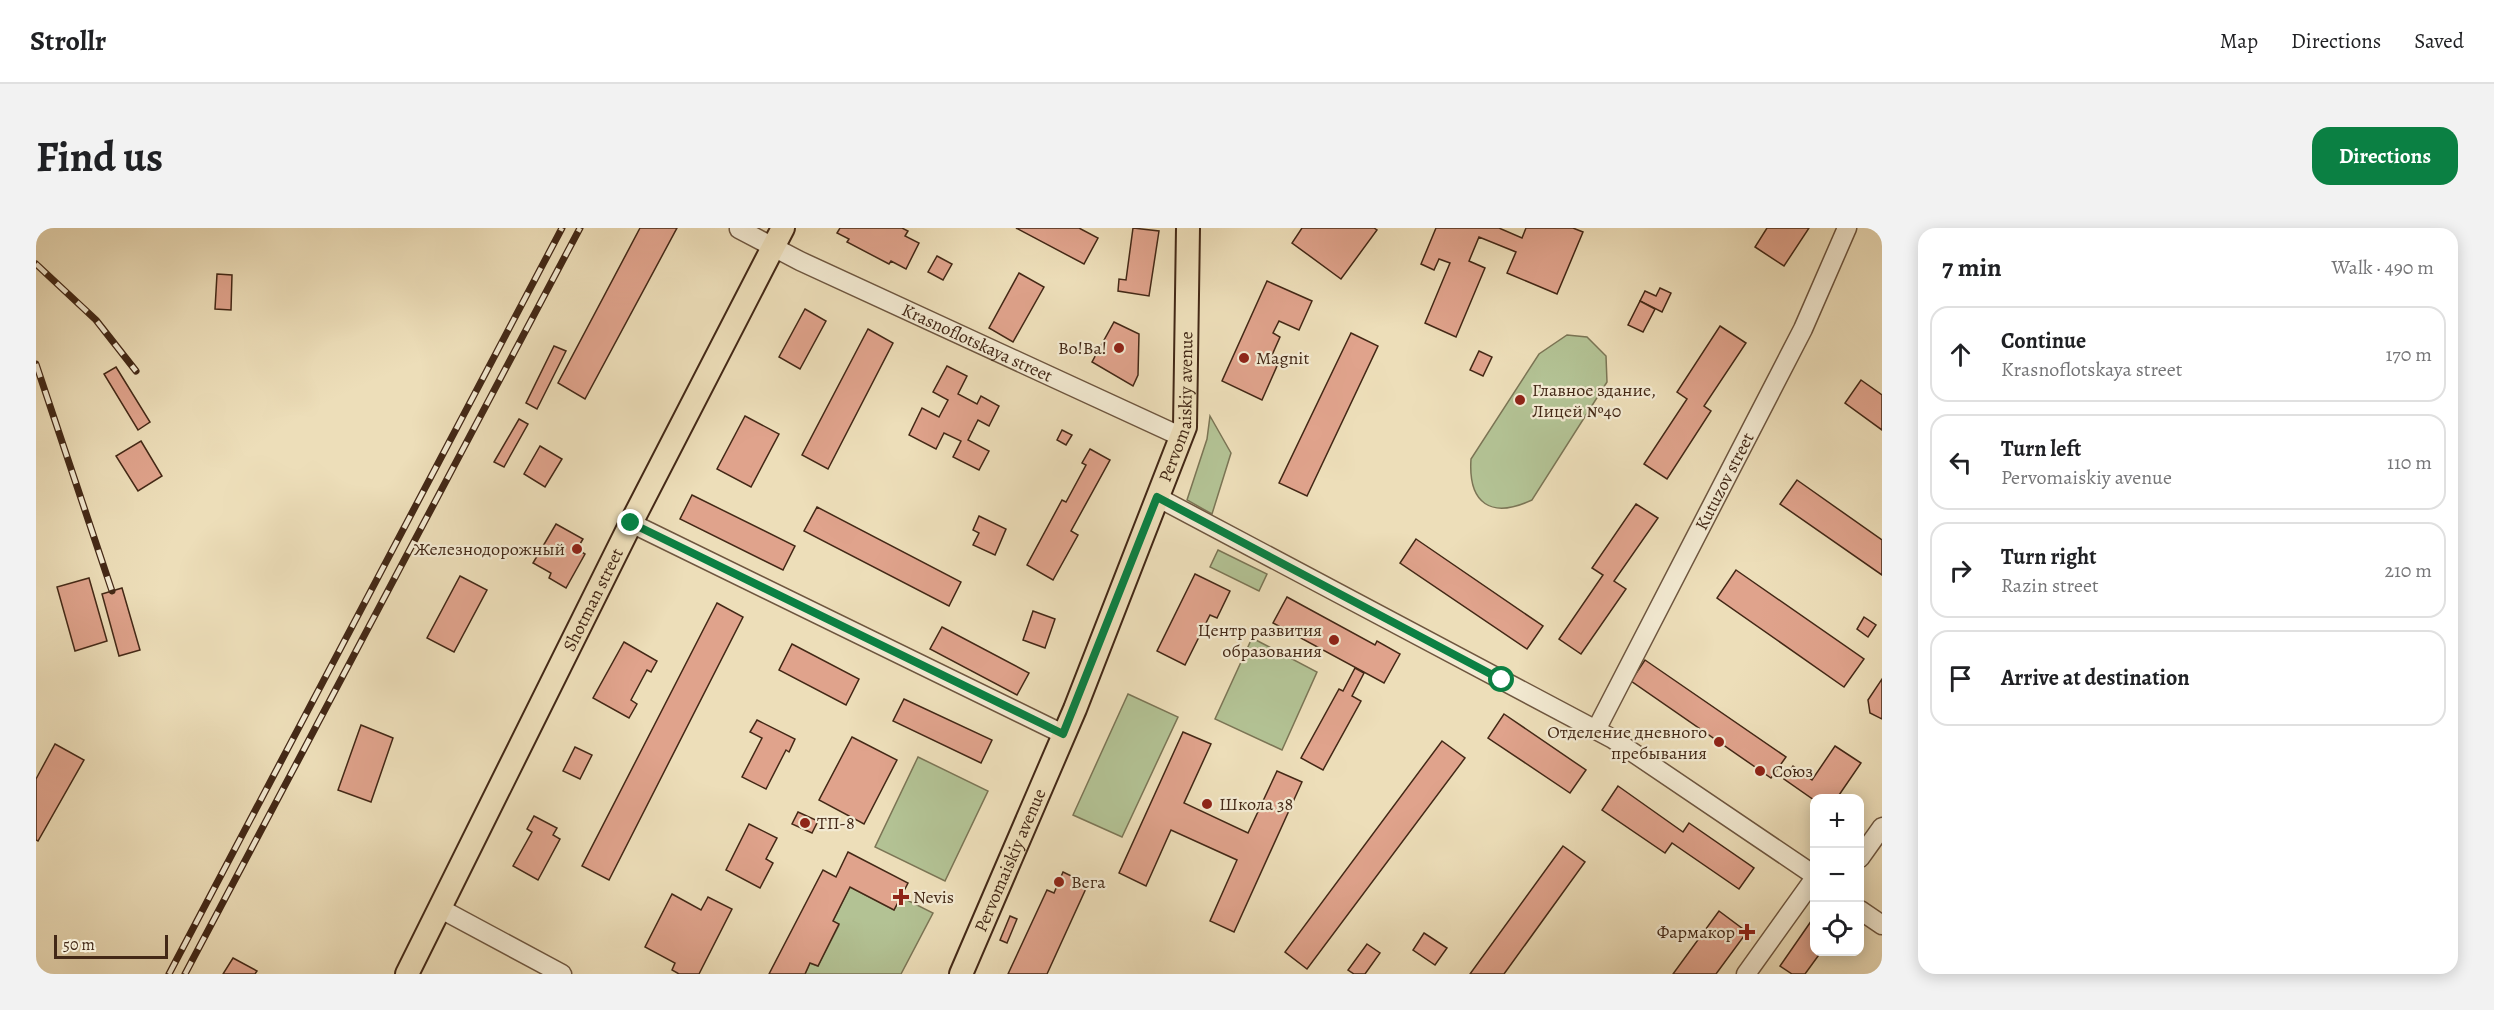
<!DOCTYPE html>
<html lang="en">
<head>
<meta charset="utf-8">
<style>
  body { margin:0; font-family:Alegreya,serif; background:#f2f2f2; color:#202124 }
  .controls { position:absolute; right:18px; bottom:18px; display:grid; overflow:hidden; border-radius:12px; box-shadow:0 3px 15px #0003 }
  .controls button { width:54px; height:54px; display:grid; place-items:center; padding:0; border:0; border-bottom:2px solid #e0e0e0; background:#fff; color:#202124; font:30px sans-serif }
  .scale { position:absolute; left:18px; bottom:15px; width:114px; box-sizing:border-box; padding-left:6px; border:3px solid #432816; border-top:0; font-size:16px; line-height:21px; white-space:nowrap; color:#432816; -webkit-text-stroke:4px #f3ead2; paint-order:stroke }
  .stop { position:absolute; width:18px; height:18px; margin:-14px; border:4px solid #0b8043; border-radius:50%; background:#fff }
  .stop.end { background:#0b8043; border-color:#fff; box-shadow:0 2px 6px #0008 }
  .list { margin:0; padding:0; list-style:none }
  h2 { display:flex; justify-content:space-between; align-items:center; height:78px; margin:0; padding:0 24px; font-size:26px }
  h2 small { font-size:20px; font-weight:400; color:#757577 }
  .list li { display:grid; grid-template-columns:39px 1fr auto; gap:18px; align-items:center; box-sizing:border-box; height:96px; margin:0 12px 12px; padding:0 12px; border:2px solid #e0e0e0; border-radius:18px }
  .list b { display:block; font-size:22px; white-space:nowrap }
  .list p { margin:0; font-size:20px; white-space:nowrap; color:#757577 }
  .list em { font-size:20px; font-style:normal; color:#757577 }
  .icon { flex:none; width:33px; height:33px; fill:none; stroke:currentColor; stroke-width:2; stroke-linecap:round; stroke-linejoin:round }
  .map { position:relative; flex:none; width:1846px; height:746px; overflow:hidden; border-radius:18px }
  header { display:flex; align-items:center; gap:36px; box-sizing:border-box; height:84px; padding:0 30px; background:#fff; border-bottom:2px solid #e0e0e0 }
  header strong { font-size:28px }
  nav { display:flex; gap:33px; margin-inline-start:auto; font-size:21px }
  .intro { display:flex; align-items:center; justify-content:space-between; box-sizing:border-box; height:144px; padding:0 36px }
  h1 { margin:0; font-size:42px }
  .button { padding:15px 27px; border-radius:18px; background:#0b8043; color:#fff; font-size:21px; font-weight:700 }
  main { display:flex; gap:36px; padding:0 36px }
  aside { flex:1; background:#fff; border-radius:18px; box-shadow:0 3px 15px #0003 }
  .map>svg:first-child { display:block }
</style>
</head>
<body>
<header>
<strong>Strollr</strong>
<nav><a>Map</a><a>Directions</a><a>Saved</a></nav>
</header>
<div class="intro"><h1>Find us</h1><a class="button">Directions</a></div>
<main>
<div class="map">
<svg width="1846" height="746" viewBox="0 0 1846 746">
  <rect width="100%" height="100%" fill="#eddeb9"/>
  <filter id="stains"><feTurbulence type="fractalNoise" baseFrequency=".00333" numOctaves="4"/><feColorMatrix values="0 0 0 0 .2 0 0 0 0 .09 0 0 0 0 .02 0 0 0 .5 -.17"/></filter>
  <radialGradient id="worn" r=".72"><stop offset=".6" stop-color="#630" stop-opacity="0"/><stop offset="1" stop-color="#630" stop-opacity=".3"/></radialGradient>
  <g fill="#b3c294" stroke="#7b7555" stroke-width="1.5">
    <path d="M1531,107L1551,109L1570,128L1571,154L1496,272C1455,291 1432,276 1435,231L1503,126Z"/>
    <polygon points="1174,188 1195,225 1176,286 1151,272 1171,211"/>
    <polygon points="1182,322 1231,346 1223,363 1174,339"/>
    <polygon points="1216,410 1281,444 1246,522 1179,491"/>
    <polygon points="1092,466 1142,489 1086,609 1037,587"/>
    <polygon points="882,529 952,563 909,653 839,619"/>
    <polygon points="814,659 858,682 865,669 897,685 865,746 769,746 774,735 782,738 803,697 797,693"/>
  </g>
  <g fill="#e0a38c" stroke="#432816" stroke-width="1.5">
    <polygon points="604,0 641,0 549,171 522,155"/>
    <polygon points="804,0 866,0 872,3 869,8 883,15 870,41 855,33 853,36 811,14 813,11 801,5"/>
    <polygon points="980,0 1043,0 1062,10 1048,36"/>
    <polygon points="1097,0 1123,3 1113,68 1082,63 1083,51 1090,52"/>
    <polygon points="1266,0 1338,0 1341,2 1305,51 1256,15"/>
    <polygon points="1400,0 1463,0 1486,10 1490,0 1537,0 1547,4 1521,66 1471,45 1480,24 1443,9 1433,33 1449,40 1420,109 1389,95 1414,35 1403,31 1398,42 1385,36"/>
    <polygon points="1731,0 1773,0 1748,38 1719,19"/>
    <polygon points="901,28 916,36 907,52 892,44"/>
    <polygon points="983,45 1008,59 977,114 953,100"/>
    <polygon points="181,46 196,47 195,82 179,81"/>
    <polygon points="1231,53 1276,73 1263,102 1243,93 1237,105 1244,109 1233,134 1241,138 1226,172 1186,153"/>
    <polygon points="1624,60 1635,65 1626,84 1604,73 1609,63 1620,68"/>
    <polygon points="1604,73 1619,81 1607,104 1592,97"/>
    <polygon points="769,81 790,93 764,141 743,129"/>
    <polygon points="1078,94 1103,106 1102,147 1097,158 1056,134"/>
    <polygon points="1684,98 1710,115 1668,178 1675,183 1631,251 1608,236 1651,171 1641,164"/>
    <polygon points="832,101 857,115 792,241 766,227"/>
    <polygon points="1315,105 1342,118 1271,268 1243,255"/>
    <polygon points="518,118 530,123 501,181 490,175"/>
    <polygon points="1443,123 1456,129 1447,148 1434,142"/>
    <polygon points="911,138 931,148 922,166 941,176 945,168 963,178 953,198 942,192 932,212 953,223 943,242 917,229 925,213 908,205 900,221 873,207 886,180 903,189 912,172 897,164"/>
    <polygon points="80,139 114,194 102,202 68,146"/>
    <polygon points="1825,152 1846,167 1846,202 1809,175"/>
    <polygon points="709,188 743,206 715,259 681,241"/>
    <polygon points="483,191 492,196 468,239 458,234"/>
    <polygon points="1026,202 1036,207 1030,217 1021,212"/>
    <polygon points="105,213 126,248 102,263 80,228"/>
    <polygon points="504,218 526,231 509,259 488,246"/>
    <polygon points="1054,221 1074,232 1035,303 1042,307 1017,352 991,337 1026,272 1030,274 1050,237 1046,235"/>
    <polygon points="1761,252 1846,312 1846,347 1744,276"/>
    <polygon points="656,267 759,318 747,342 644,291"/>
    <polygon points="1600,276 1622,290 1578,353 1590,361 1545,426 1523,411 1567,347 1556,340"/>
    <polygon points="781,279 925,354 913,378 768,303"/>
    <polygon points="943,288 970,301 959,327 937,317 943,305 937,302"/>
    <polygon points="520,296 547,311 541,321 549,326 530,360 513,350 515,345 497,335"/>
    <polygon points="1380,311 1507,398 1491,421 1364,335"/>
    <polygon points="1700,342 1828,431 1808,459 1681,370"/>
    <polygon points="1159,346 1194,363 1181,390 1174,387 1149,437 1121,423"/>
    <polygon points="424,348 451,362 418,424 391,410"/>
    <polygon points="53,350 71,413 39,423 21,359"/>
    <polygon points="86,360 104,422 83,428 66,366"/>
    <polygon points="1251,369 1339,417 1341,413 1364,426 1348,455 1237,395"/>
    <polygon points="681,375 707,389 573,652 546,638"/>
    <polygon points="997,383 1019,391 1009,420 987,412"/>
    <polygon points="1828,389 1840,397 1832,409 1821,401"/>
    <polygon points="906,399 993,445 981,467 894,421"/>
    <polygon points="588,414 621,433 615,444 611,442 595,472 601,476 593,490 557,470"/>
    <polygon points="756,416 823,451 810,477 743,442"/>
    <polygon points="1609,432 1750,529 1735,550 1595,453"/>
    <polygon points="1319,440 1328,445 1316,468 1325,473 1287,542 1265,530 1303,461 1307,463"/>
    <polygon points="1846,451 1846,491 1834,485 1832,472"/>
    <polygon points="868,471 956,512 945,535 857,493"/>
    <polygon points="1468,486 1550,542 1534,565 1452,510"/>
    <polygon points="721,492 759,511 753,524 750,522 730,561 706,549 726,510 714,504"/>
    <polygon points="325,497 357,510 335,574 302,562"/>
    <polygon points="1147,504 1175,516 1148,575 1212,605 1241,543 1266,554 1198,704 1174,693 1201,632 1135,602 1110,658 1083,645"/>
    <polygon points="816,509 861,532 828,596 783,572"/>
    <polygon points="1406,513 1429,530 1271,741 1249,724"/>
    <polygon points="19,516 48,532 2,613 0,612 0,551"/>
    <polygon points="1799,518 1825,535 1801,570 1778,572 1748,551 1757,538 1776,552"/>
    <polygon points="539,519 556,527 544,551 527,543"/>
    <polygon points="1582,558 1647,604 1653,595 1718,640 1703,661 1636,615 1629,625 1566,582"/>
    <polygon points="762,584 782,593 776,605 756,596"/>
    <polygon points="498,588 521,600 517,607 524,611 502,652 477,638 496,604 491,601"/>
    <polygon points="713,596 741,610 730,631 737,635 724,660 690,642"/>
    <polygon points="1527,618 1549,634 1468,746 1434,746"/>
    <polygon points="812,624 872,655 858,682 814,659 797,693 803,696 782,738 774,735 769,746 733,746 787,642 800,649"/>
    <polygon points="1027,644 1052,656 1011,746 972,746 1011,662 1018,665"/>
    <polygon points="636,666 665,682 672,669 696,681 663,746 643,746 636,742 639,735 609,719"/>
    <polygon points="1683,683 1711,704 1680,746 1637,746"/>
    <polygon points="974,688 981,691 971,715 964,712"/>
    <polygon points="1778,689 1778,724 1785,724 1769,746 1756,746 1744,738"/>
    <polygon points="1388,705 1411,720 1399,737 1377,722"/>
    <polygon points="1331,716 1344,725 1329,746 1318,746 1312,742"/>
    <polygon points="197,730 221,743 219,746 187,746"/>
  </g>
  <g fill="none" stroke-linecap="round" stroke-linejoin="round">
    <defs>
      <g id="minor">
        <path id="s1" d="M703,1L764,33L1146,209"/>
        <polyline points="1121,269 1577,511 1778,647"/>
        <polyline points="595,295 1027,506"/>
        <path id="s2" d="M1560,502L1767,101L1811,0"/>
        <polyline points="1824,630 1846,599"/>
        <polyline points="405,681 526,746"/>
        <polyline points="1824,682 1846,697"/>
        <polyline points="1710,746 1778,651"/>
      </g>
      <g id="major">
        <path id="s3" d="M371,746L595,295L747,0"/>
        <path id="s4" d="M925,746L1039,481L1149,199L1152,0"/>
      </g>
    </defs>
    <use href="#minor" stroke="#6e563f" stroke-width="21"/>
    <use href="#major" stroke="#432816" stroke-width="26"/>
    <use href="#minor" stroke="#f3ead2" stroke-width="18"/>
    <use href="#major" stroke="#eddeb9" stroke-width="22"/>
    <defs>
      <g id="rail">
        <polyline points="0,36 60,92 100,143"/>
        <polyline points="0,136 76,363"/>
        <polyline points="133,746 526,0"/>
        <polyline points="149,746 544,0"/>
      </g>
    </defs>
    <use href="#rail" stroke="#432816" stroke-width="7"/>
    <use href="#rail" stroke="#f3ead2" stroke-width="4.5" stroke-dasharray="14" stroke-linecap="butt"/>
  </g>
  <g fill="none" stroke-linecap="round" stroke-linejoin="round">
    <polyline stroke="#0b8043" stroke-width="8" points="595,295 1027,506 1121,269 1466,452"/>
  </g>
  <g fill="#8f2418" stroke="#f3ead2" stroke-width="2">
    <circle cx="1083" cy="120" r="6"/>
    <circle cx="1208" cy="130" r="6"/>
    <circle cx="1484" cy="172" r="6"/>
    <circle cx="541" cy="321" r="6"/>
    <circle cx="1298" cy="412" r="6"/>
    <circle cx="1683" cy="514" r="6"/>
    <circle cx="1724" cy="543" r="6"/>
    <circle cx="1171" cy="576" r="6"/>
    <circle cx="769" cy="595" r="6"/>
    <circle cx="1023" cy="654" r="6"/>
    <path d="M862 660h6v6h6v6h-6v6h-6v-6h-6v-6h6z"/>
    <path d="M1708 695h6v6h6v6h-6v6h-6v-6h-6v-6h6z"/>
  </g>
  <g text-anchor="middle" stroke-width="4.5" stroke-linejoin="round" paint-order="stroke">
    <g font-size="18" fill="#432816" stroke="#f3ead2">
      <text dy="6" stroke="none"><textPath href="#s1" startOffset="264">Krasnoflotskaya street</textPath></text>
      <text dy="6" stroke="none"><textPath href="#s4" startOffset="610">Pervomaiskiy avenue</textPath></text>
      <text dy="6" stroke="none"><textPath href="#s2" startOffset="280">Kutuzov street</textPath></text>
      <text dy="6" stroke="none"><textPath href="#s3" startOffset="418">Shotman street</textPath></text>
      <text dy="6" stroke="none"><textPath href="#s4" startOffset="124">Pervomaiskiy avenue</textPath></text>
    </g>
    <g font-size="18" fill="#432816" stroke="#f3ead2" text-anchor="start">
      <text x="1071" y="126" text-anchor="end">Во!Ва!</text>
      <text x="1220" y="136">Magnit</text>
      <text x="1496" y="168">Главное здание,<tspan x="1496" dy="21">Лицей №40</tspan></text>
      <text x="529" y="327" text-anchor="end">Железнодорожный</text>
      <text x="1286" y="408" text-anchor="end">Центр развития<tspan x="1286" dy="21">образования</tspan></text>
      <text x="1671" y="510" text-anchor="end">Отделение дневного<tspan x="1671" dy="21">пребывания</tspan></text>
      <text x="1736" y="549">Союз</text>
      <text x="1183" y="582">Школа 38</text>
      <text x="781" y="601">ТП-8</text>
      <text x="1035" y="660">Вега</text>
      <text x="877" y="675">Nevis</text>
      <text x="1699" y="710" text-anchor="end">Фармакор</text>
    </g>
  </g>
  <rect width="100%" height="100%" filter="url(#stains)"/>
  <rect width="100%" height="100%" fill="url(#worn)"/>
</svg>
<div class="controls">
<button>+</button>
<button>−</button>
<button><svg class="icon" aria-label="locate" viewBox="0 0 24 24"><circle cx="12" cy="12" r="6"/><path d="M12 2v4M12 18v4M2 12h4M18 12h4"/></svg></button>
</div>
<div class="scale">50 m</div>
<div class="stop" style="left:1466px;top:452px"></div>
<div class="stop end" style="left:595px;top:295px"></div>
</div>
<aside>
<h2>7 min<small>Walk · 490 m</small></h2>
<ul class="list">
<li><svg class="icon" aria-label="ahead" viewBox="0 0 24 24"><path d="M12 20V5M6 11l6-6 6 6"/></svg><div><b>Continue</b><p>Krasnoflotskaya street</p></div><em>170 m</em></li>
<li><svg class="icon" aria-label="left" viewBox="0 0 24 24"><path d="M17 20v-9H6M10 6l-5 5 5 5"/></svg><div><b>Turn left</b><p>Pervomaiskiy avenue</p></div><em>110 m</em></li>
<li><svg class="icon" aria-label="right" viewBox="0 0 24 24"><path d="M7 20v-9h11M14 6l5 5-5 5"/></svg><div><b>Turn right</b><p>Razin street</p></div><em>210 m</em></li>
<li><svg class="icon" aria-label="arrive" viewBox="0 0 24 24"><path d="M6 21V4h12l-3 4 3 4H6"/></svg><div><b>Arrive at destination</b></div></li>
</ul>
</aside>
</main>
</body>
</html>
